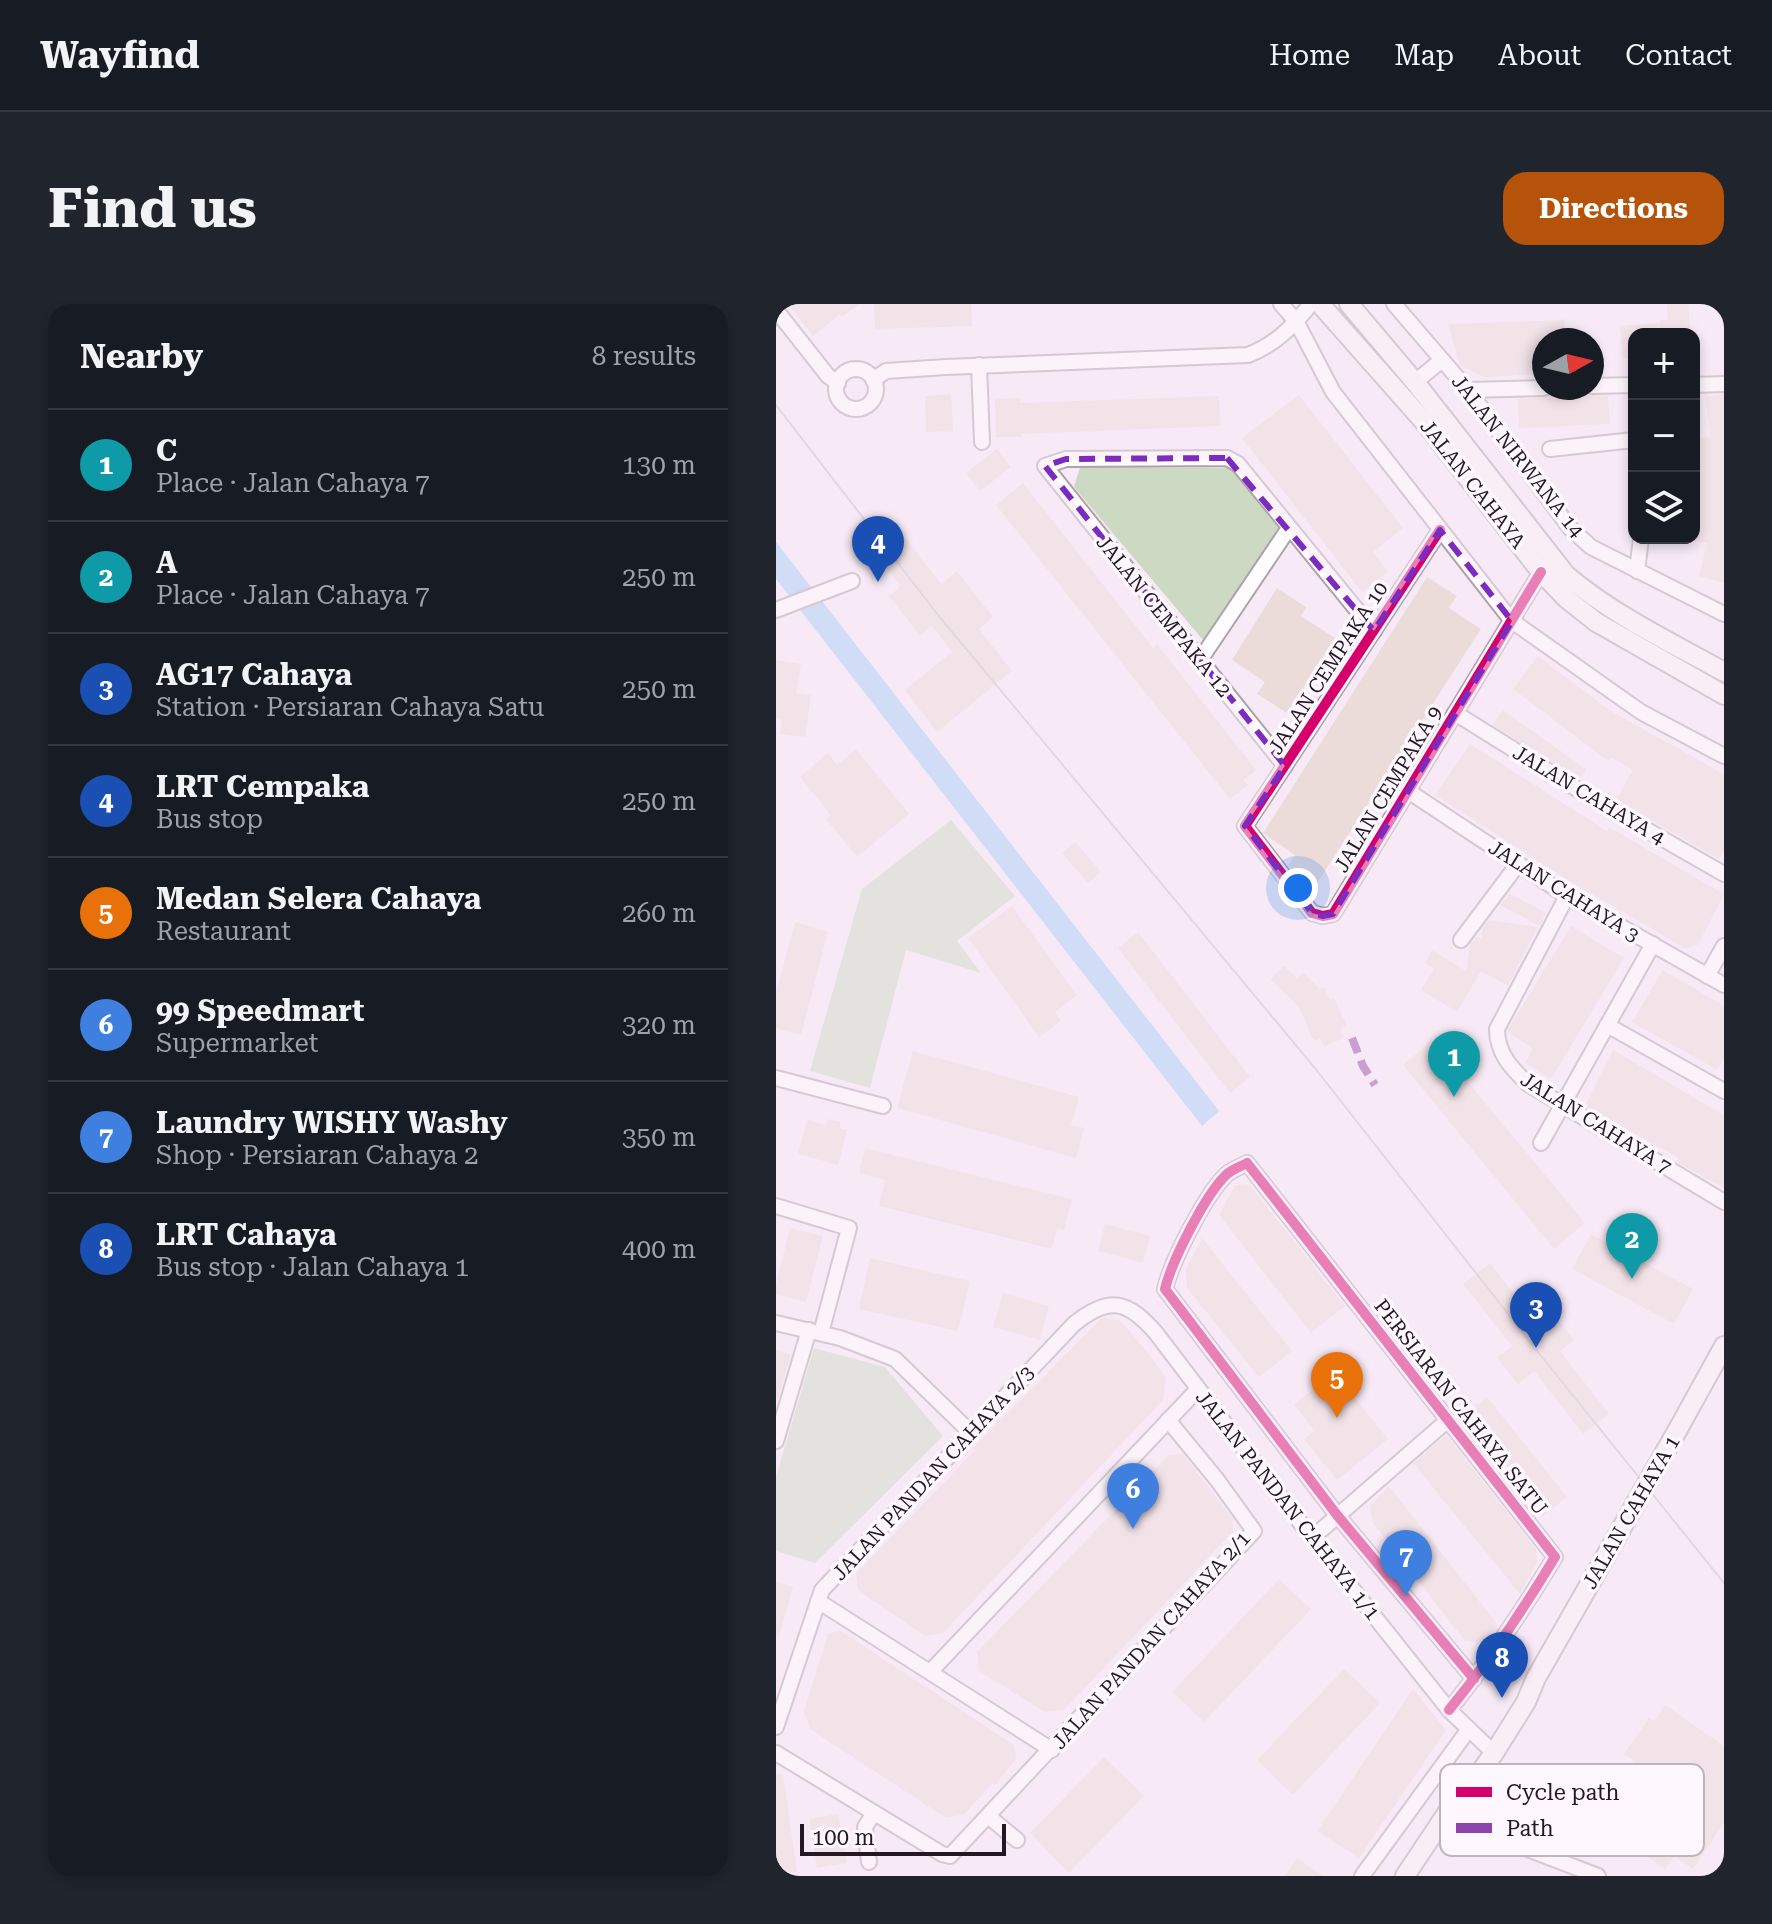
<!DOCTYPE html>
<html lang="en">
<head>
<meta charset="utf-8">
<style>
  body { margin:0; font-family:"Roboto Serif",serif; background:#20242c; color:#f1f3f6 }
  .controls { position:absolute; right:24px; top:24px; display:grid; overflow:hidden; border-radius:16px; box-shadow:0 4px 12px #0003 }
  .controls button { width:72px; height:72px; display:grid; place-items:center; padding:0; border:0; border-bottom:2px solid #363941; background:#171b24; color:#f1f3f6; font:40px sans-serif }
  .compass { position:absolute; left:756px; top:24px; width:72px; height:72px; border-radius:50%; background:#171b24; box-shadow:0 4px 12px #0003; rotate:82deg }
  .scale { position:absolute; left:24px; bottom:20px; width:206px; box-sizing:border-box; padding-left:8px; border:4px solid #241923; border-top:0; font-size:22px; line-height:28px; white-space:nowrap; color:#241923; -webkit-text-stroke:6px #fef8fe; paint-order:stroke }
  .you { position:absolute; left:522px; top:584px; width:28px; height:28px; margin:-20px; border:6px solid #fff; border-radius:50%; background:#1a73e8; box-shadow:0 0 0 12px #1a73e833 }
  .badge { display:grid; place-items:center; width:52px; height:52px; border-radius:50%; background:#b45309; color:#fff; font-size:26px; font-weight:700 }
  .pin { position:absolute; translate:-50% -66px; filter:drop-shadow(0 2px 4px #0008) }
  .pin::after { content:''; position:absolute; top:42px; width:28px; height:24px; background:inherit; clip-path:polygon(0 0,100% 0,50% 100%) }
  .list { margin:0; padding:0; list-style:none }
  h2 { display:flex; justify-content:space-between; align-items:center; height:104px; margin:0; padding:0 32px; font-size:34px }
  h2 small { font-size:26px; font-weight:400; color:#9ea1a6 }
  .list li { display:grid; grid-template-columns:52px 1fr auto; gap:24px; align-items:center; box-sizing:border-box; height:112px; padding:0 32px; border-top:2px solid #363941 }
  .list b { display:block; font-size:30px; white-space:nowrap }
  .list p { margin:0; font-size:26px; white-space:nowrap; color:#9ea1a6 }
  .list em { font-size:26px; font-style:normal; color:#9ea1a6 }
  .icon { flex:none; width:44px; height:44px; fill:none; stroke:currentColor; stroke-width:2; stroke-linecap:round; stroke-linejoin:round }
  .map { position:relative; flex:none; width:948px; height:1572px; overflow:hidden; border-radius:24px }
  header { display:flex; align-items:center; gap:48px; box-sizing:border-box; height:112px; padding:0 40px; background:#171b24; border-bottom:2px solid #363941 }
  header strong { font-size:38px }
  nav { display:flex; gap:44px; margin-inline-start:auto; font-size:28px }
  .intro { display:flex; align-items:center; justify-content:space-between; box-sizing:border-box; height:192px; padding:0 48px }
  h1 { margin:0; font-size:56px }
  .button { padding:20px 36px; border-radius:24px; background:#b45309; color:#fff; font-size:28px; font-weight:700 }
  main { display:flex; gap:48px; padding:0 48px }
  aside { flex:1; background:#171b24; border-radius:24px; box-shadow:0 4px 12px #0003 }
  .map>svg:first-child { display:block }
</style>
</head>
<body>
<header>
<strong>Wayfind</strong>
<nav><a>Home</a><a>Map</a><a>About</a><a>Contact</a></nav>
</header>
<div class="intro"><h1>Find us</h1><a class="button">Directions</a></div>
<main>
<aside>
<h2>Nearby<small>8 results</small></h2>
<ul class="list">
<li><span class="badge" style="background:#0f9aa8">1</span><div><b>C</b><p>Place · Jalan Cahaya 7</p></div><em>130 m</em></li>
<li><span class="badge" style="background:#0f9aa8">2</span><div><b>A</b><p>Place · Jalan Cahaya 7</p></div><em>250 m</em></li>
<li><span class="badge" style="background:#1a4fb4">3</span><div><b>AG17 Cahaya</b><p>Station · Persiaran Cahaya Satu</p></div><em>250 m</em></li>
<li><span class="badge" style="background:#1a4fb4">4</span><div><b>LRT Cempaka</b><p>Bus stop</p></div><em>250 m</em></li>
<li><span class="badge" style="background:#e8710a">5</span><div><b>Medan Selera Cahaya</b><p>Restaurant</p></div><em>260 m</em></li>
<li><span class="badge" style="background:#3f7fe0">6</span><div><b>99 Speedmart</b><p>Supermarket</p></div><em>320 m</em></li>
<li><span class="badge" style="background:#3f7fe0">7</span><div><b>Laundry WISHY Washy</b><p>Shop · Persiaran Cahaya 2</p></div><em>350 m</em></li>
<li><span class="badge" style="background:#1a4fb4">8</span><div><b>LRT Cahaya</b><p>Bus stop · Jalan Cahaya 1</p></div><em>400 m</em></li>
</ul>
</aside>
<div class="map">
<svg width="948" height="1572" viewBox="0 0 948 1572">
  <rect width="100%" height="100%" fill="#f7eaf6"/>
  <g fill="#ccd9c3">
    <polygon points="304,163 455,164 503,225 427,336 298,183"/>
    <polygon points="175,516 239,592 181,637 205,669 130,646 94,784 34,767 86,585"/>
    <polygon points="38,1044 109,1063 167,1132 39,1259 0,1247 0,1173"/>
  </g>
  <polygon fill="#a2ccf5" points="0,238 443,807 426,822 0,275"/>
  <g fill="#ebdcda">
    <polygon points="12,0 83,0 66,13 64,10 37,32"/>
    <polygon points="98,0 195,0 196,22 99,25"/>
    <polygon points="891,0 912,0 915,30 858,30 858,54 847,54 844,22 884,19 884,16 892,16"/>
    <polygon points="788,16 789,36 768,36 768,70 708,73 684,61 672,20"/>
    <polygon points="175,90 177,127 150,128 149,92"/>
    <polygon points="948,90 948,279 923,272 931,239 918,236 918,135 935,133 929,93"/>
    <polygon points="523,91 627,224 597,248 612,268 586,288 466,134"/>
    <polygon points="812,91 832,92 834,120 743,124 742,95"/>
    <polygon points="443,92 444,122 245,130 245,133 220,133 219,95 244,94 244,99"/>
    <polygon points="221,145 235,163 204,187 190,169"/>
    <polygon points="247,179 377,344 381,340 480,466 467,476 472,481 454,495 220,201"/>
    <polygon points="116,217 165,280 181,267 217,313 203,325 236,367 161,428 129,386 176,348 156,322 144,332 113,292 125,282 90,238"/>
    <polygon points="651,273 681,292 673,304 705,325 540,581 512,562 519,551 487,529"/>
    <polygon points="501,284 530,303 525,312 559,334 511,409 481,390 489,378 456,356"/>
    <polygon points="762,352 833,406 948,470 948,547 943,555 840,496 857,466 835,453 832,457 737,385"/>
    <polygon points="0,356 25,360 20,389 35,391 29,433 4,430 6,416 0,415"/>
    <polygon points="727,406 810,465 804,475 716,421"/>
    <polygon points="694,440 831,527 833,523 948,590 922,641 909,644 790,575 659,491"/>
    <polygon points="80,445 133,510 81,553 50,515 55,511 24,473 52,449 61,461"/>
    <polygon points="299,538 325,568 312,579 286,549"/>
    <polygon points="733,589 770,609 764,622 724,601"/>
    <polygon points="236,602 301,691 279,708 285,717 263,733 192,634"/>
    <polygon points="713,616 762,623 732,682 705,667 681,708 645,686 658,665 649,659 656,646 690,667 694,640 700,633 705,634 707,623"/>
    <polygon points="19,618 52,628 25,731 0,724 0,689"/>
    <polygon points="795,622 848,654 775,775 749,759 757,745 731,727"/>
    <polygon points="362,628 474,773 454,789 342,644"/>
    <polygon points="508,662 521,674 527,668 544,685 548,683 554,696 558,694 571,722 564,726 567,734 548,743 544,734 538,737 523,703 494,675"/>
    <polygon points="887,666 948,702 948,754 941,766 856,718"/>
    <polygon points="657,736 809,919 778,945 627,761"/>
    <polygon points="837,746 948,811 948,884 901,858 903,854 887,845 809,802"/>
    <polygon points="137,747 303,793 295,821 308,824 300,854 121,804"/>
    <polygon points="52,815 65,818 63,824 71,826 62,861 22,850 31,816 50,821"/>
    <polygon points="89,844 296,895 288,926 281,924 276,945 103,902 109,876 83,869"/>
    <polygon points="473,880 569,1002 535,1029 443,911 459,881"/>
    <polygon points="329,920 374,932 367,959 322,947"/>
    <polygon points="14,924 47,932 30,998 0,990 0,980"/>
    <polygon points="815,930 917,985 898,1020 796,965"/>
    <polygon points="426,934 516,1047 483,1073 411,984 410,966"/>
    <polygon points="94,954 194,977 182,1027 83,1005"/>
    <polygon points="714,959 762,1022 777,1010 798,1036 784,1047 833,1110 807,1130 758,1067 742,1080 721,1054 736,1042 687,980"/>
    <polygon points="227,989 273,1002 264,1036 217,1023"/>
    <polygon points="326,1014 344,1016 371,1048 390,1074 387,1096 167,1329 149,1332 82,1286 80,1270 199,1146 197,1144"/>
    <polygon points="0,1046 15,1051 2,1094 0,1094"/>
    <polygon points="558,1068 612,1135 561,1176 528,1135 539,1127 518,1101"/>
    <polygon points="711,1093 791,1193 767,1212 686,1113"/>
    <polygon points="668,1133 673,1134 760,1245 761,1258 744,1290 637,1159"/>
    <polygon points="407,1150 457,1215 457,1228 449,1236 288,1406 269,1408 203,1367 201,1348 393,1151"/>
    <polygon points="613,1182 722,1321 706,1338 689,1337 597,1219 594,1202"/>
    <polygon points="503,1275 535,1305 428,1418 396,1388"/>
    <polygon points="0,1278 17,1283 3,1333 0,1332"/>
    <polygon points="63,1326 238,1441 240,1455 219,1481 216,1480 188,1510 170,1514 34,1425 28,1407 52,1330"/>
    <polygon points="568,1365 604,1399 517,1491 481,1456"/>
    <polygon points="637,1385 670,1426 583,1554 541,1527"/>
    <polygon points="889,1401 948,1442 948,1519 917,1565 898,1552 889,1565 858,1543 898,1485 848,1450 873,1414 878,1417"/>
    <polygon points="328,1453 368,1492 293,1569 254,1529"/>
    <polygon points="0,1470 7,1470 21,1568 0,1571"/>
    <polygon points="62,1510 71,1559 41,1564 33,1515"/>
    <polygon points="521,1554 547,1572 509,1572"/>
  </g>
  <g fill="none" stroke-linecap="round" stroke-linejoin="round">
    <defs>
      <g id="street">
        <polyline points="505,0 520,17 557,88 736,317 865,408 948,452"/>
        <polyline points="618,0 692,86 794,224 815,243 948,310"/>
        <polyline points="0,6 52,72 62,79"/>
        <polyline points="203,61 206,138"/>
        <circle cx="80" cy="85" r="20"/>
        <path d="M97,76L110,67L170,63L472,51C500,40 516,23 535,0"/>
        <polyline points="639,78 666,56"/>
        <polyline points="918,81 948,80"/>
        <polyline points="816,82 858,81"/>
        <polyline points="692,86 768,84"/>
        <polyline points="774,145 858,136"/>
        <polyline points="664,226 469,522 536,609 547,612 557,610 765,268"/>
        <polyline points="861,267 865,234"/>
        <polyline points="0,306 76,277"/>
        <polyline points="424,356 513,224"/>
        <polyline points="679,409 817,495 948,570"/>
        <polyline points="509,462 269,162 290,155 451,154 462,160 598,327"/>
        <polyline points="632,487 791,592 948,681"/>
        <path d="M791,592L721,725C721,749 735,764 752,780L948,898"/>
        <polyline points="685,636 742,560"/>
        <polyline points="931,672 948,642"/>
        <polyline points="831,721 948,787"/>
        <polyline points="0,774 107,802"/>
        <polyline points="765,839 877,640"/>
        <polyline points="0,902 73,924 45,1029"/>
        <polyline points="0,1019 64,1034 119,1055 195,1129"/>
        <polyline points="0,1137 33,1026"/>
        <polyline points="536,1234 672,1116"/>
        <polyline points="42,1297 276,1446"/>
        <polyline points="154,1368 422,1085"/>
        <path d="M673,1406C713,1357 747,1306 779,1253L471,859C464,863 454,866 449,872C429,892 396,956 389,985L561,1211L698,1375"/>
        <path d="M0,1423L46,1286L298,1020C334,991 352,997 380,1029L536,1234L673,1406L718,1449"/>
        <polyline points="0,1449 166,1550 174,1552 478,1227 442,1177 392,1116"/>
        <polyline points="212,1512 241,1536"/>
        <polyline points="668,1513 822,1572"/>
        <polyline points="93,1558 89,1523 98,1509"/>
        <polyline points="586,1572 693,1425"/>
      </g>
      <g id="secondary">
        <polyline points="544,0 651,121 765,268 791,295 820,318 948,391"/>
        <path d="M573,0L639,78L790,271C837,311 894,338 948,368"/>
        <polyline points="901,1127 948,1042"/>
        <polyline points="629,1572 673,1506 683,1498 718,1449 750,1398 760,1374 796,1311"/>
      </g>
    </defs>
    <use href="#street" stroke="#ada2ac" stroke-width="18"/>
    <use href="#secondary" stroke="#ada2ac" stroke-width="22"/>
    <use href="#street" stroke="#fefcfe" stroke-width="14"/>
    <use href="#secondary" stroke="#faf4f6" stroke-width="18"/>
    <polyline stroke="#c7c3c6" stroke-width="2" points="0,101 162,311 538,763 762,1048 948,1279"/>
    <defs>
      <polyline id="secondary-bridge" points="796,1311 901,1127"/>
    </defs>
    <use href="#secondary-bridge" stroke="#ada2ac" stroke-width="22" stroke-linecap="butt"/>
    <use href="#secondary-bridge" stroke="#faf4f6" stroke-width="18"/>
    <polyline stroke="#8e44ad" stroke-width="8" stroke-dasharray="16 8" stroke-linecap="butt" points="576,734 587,762 599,781"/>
    <defs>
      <g id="cycleway">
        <polyline points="664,226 469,522 536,609 547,612 557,610 765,268"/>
        <path d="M673,1406C713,1357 747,1306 779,1253L471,859C464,863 454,866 449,872C429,892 396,956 389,985L561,1211L698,1375"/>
      </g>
    </defs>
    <use href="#cycleway" stroke="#fef8fe" stroke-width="15"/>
    <use href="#cycleway" stroke="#d6006c" stroke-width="10"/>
  </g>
  <path d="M0 0H948V1572H0ZM451,154L598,327L664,226L736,317L557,610L547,612L536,609L469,522L509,462L269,162L290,155Z" fill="#f7eaf6" fill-opacity=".55" fill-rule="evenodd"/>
  <path fill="none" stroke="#7b2cbf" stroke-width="6" stroke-dasharray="16 10" stroke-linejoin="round" d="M451,154L598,327L664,226L736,317L557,610L547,612L536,609L469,522L509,462L269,162L290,155Z"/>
  <g text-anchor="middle" stroke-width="7" stroke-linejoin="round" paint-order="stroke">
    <g font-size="20" fill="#241923" stroke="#fef8fe">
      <text transform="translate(742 152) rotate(52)" y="7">JALAN NIRWANA 14</text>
      <text transform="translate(697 180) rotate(52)" y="7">JALAN CAHAYA</text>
      <text transform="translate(388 312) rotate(51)" y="7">JALAN CEMPAKA 12</text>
      <text transform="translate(552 364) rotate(-57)" y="7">JALAN CEMPAKA 10</text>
      <text transform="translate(612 485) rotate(-59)" y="7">JALAN CEMPAKA 9</text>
      <text transform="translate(813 491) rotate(31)" y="7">JALAN CAHAYA 4</text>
      <text transform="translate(788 587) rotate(32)" y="7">JALAN CAHAYA 3</text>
      <text transform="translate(820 819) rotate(32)" y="7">JALAN CAHAYA 7</text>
      <text transform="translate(685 1103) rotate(52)" y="7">PERSIARAN CAHAYA SATU</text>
      <text transform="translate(157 1169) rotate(-47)" y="7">JALAN PANDAN CAHAYA 2/3</text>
      <text transform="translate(512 1201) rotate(52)" y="7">JALAN PANDAN CAHAYA 1/1</text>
      <text transform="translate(855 1208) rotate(-60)" y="7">JALAN CAHAYA 1</text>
      <text transform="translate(375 1336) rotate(-48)" y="7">JALAN PANDAN CAHAYA 2/1</text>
    </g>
  </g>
  <rect x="664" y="1460" width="264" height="92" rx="12" fill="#fef8fe" stroke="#bdb5bc" stroke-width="2"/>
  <rect x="680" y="1483" width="36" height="10" fill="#d6006c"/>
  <rect x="680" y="1519" width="36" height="10" fill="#8e44ad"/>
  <g font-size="22" fill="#241923">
    <text x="730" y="1496">Cycle path</text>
    <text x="730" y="1532">Path</text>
  </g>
</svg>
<div class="controls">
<button>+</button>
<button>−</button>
<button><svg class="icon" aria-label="layers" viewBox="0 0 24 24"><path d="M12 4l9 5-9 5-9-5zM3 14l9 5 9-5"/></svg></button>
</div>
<svg class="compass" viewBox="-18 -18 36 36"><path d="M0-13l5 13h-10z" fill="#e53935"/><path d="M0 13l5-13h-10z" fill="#9ea1a6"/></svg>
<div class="scale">100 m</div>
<div class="you"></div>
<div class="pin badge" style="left:678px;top:793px;background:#0f9aa8">1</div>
<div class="pin badge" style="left:856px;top:975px;background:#0f9aa8">2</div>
<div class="pin badge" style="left:760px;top:1044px;background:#1a4fb4">3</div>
<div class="pin badge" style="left:102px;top:278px;background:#1a4fb4">4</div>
<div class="pin badge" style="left:561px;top:1114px;background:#e8710a">5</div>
<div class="pin badge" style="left:357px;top:1225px;background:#3f7fe0">6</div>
<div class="pin badge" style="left:630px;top:1292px;background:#3f7fe0">7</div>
<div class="pin badge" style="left:726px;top:1394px;background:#1a4fb4">8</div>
</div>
</main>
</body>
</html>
